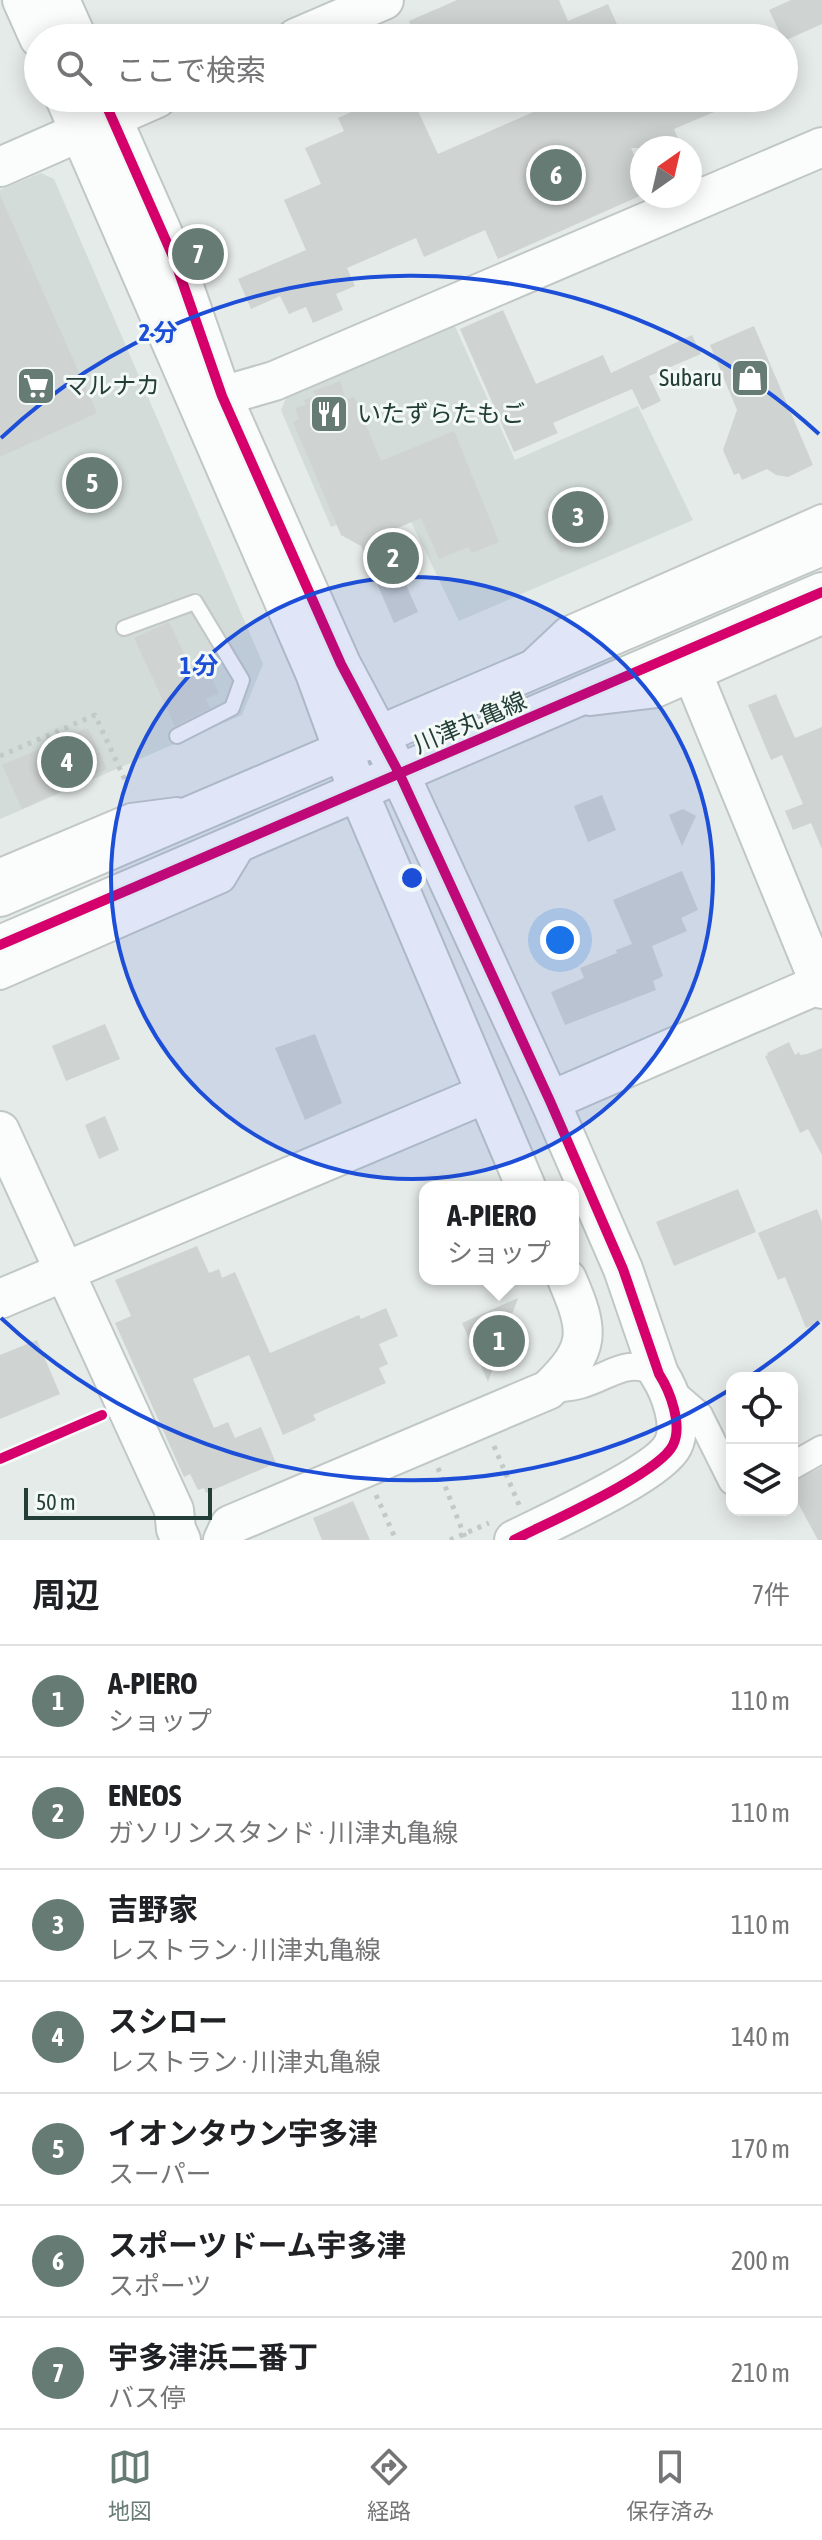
<!DOCTYPE html>
<html lang="ja">
<head>
<meta charset="utf-8">
<style>
  body { margin:0; font-family:"Asap Condensed","Noto Sans JP",sans-serif; background:#f2f2f2; color:#202124 }
  .controls { position:absolute; right:24px; bottom:24px; display:grid; overflow:hidden; border-radius:16px; box-shadow:0 4px 20px #0003 }
  .controls button { width:72px; height:72px; display:grid; place-items:center; padding:0; border:0; border-bottom:2px solid #e0e0e0; background:#fff; color:#202124; font:40px sans-serif }
  .compass { position:absolute; left:630px; top:136px; width:72px; height:72px; border-radius:50%; background:#fff; box-shadow:0 4px 20px #0003; rotate:34deg }
  .scale { position:absolute; left:24px; bottom:20px; width:188px; box-sizing:border-box; padding-left:8px; border:4px solid #233e37; border-top:0; font-size:22px; line-height:28px; white-space:nowrap; color:#233e37; -webkit-text-stroke:6px #f3f9f6; paint-order:stroke }
  .you { position:absolute; left:560px; top:940px; width:28px; height:28px; margin:-20px; border:6px solid #fff; border-radius:50%; background:#1a73e8; box-shadow:0 0 0 12px #1a73e833 }
  .badge { display:grid; place-items:center; width:52px; height:52px; border-radius:50%; background:#677b75; color:#fff; font-size:26px; font-weight:700 }
  .pin { position:absolute; translate:-50% -50%; border:4px solid #fff; box-shadow:0 2px 8px #0006 }
  .popup { position:absolute; left:419px; top:1181px; width:160px; height:104px; box-sizing:border-box; display:grid; place-content:center; border-radius:16px; background:#fff; filter:drop-shadow(0 2px 6px #0005); font-size:26px; white-space:nowrap; color:#757577 }
  .popup b { font-size:30px; color:#202124 }
  .popup::after { content:''; position:absolute; left:50%; top:100%; margin-left:-16px; border:16px solid transparent; border-top-color:#fff }
  .list { margin:0; padding:0; list-style:none }
  h2 { display:flex; justify-content:space-between; align-items:center; height:104px; margin:0; padding:0 32px; font-size:34px }
  h2 small { font-size:26px; font-weight:400; color:#757577 }
  .list li { display:grid; grid-template-columns:52px 1fr auto; gap:24px; align-items:center; box-sizing:border-box; height:112px; padding:0 32px; border-top:2px solid #e0e0e0 }
  .list b { display:block; font-size:30px; white-space:nowrap }
  .list p { margin:0; font-size:26px; white-space:nowrap; color:#757577 }
  .list em { font-size:26px; font-style:normal; color:#757577 }
  .icon { flex:none; width:44px; height:44px; fill:none; stroke:currentColor; stroke-width:2; stroke-linecap:round; stroke-linejoin:round }
  .map { position:relative; flex:none; width:822px; height:1540px; overflow:hidden }
  .search { position:absolute; background:#fff; box-shadow:0 4px 20px #0003; left:24px; right:24px; top:24px; height:88px; display:flex; align-items:center; gap:20px; box-sizing:border-box; padding:0 28px; border-radius:44px; color:#757577; font-size:30px }
  .sheet { height:888px; background:#fff }
  nav { display:flex; justify-content:space-around; align-items:center; box-sizing:border-box; height:112px; border-top:2px solid #e0e0e0; background:#fff; font-size:22px; color:#757577 }
  nav a { display:grid; justify-items:center; gap:4px }
  nav .on { color:#677b75 }
  .map>svg:first-child { display:block }
</style>
</head>
<body>
<div class="map">
<svg width="822" height="1540" viewBox="0 0 822 1540">
  <rect width="100%" height="100%" fill="#e5ebe8"/>
  <g fill="#d3dcd8">
    <polygon points="41,173 54,179 263,664 242,715 0,819 0,190"/>
    <polygon points="454,324 515,460 638,406 693,520 459,621 400,499 331,527 281,410 287,396"/>
  </g>
  <g fill="#cfd4d2">
    <polygon points="457,0 559,0 568,21 608,4 623,38 416,38 409,21"/>
    <polygon points="791,0 822,0 822,24 784,41 769,10"/>
    <polygon points="395,98 412,98 438,154 565,98 747,98 674,129 682,148 631,148 642,173 642,195 498,259 485,230 424,257 416,238 347,268 355,286 336,294 343,310 313,323 306,307 289,314 280,296 251,309 238,279 306,250 284,200 321,184 305,148 344,131 338,118 360,108 362,112"/>
    <polygon points="0,195 97,413 0,457"/>
    <polygon points="503,310 536,384 603,355 611,373 692,335 701,354 649,376 661,401 642,410 632,389 553,423 558,433 514,452 460,329"/>
    <polygon points="754,326 813,465 788,477 776,475 767,469 742,480 739,473 734,475 723,450 737,410 710,345"/>
    <polygon points="340,381 346,400 354,396 381,461 454,431 499,542 472,553 468,547 439,559 421,518 384,534 418,612 394,623 361,546 341,535 293,422 299,419 295,408 306,405 304,400 316,396 313,391"/>
    <polygon points="585,494 589,499 601,494 614,524 603,529 605,534 560,553 543,511"/>
    <polygon points="169,622 193,673 206,667 219,693 205,699 210,708 175,726 134,638"/>
    <polygon points="776,694 795,738 822,727 822,849 811,823 793,830 785,811 803,804 782,755 771,760 748,705"/>
    <polygon points="88,728 107,769 22,809 2,765"/>
    <polygon points="602,795 616,830 588,842 574,806"/>
    <polygon points="683,809 696,816 682,846 669,815"/>
    <polygon points="682,871 698,910 681,918 687,931 652,946 663,976 653,981 656,990 565,1025 551,992 584,978 580,968 617,953 616,950 632,944 613,900"/>
    <polygon points="105,1024 120,1059 66,1081 52,1046"/>
    <polygon points="315,1034 342,1103 305,1120 275,1048"/>
    <polygon points="789,1042 795,1055 799,1052 800,1055 807,1054 822,1048 822,1155 808,1129 800,1133 765,1056 768,1055 767,1053"/>
    <polygon points="105,1116 119,1150 99,1159 85,1125"/>
    <polygon points="738,1189 756,1232 674,1266 656,1222"/>
    <polygon points="817,1209 822,1222 822,1321 806,1328 785,1277 778,1280 758,1233"/>
    <polygon points="197,1246 209,1273 219,1269 222,1278 235,1272 270,1353 359,1315 361,1319 386,1308 398,1336 379,1344 388,1364 379,1368 386,1383 313,1415 316,1420 283,1435 249,1355 193,1379 214,1428 228,1422 235,1438 261,1427 276,1463 206,1493 204,1488 198,1490 190,1474 184,1477 115,1323 131,1316 115,1280"/>
    <polygon points="518,1298 488,1382 462,1323"/>
    <polygon points="37,1340 60,1394 0,1419 0,1355"/>
    <polygon points="822,1467 822,1540 818,1540 792,1492 792,1482"/>
    <polygon points="353,1501 370,1540 322,1540 313,1518"/>
  </g>
  <g fill="none" stroke-linecap="round" stroke-linejoin="round">
    <defs>
      <polyline id="lane" points="124,628 195,602 242,680 232,708 177,736"/>
      <g id="street">
        <polyline points="533,662 566,631 822,518"/>
        <polyline points="589,702 656,694 822,621"/>
        <polyline points="0,872 131,817 177,811"/>
        <polyline points="0,976 222,879 245,841"/>
        <polyline points="669,1389 699,1415 732,1481"/>
        <path d="M548,1390C558,1388 570,1388 580,1385C612,1376 626,1356 659,1374"/>
        <polyline points="792,1466 822,1449"/>
      </g>
      <g id="secondary">
        <polyline points="22,0 39,38"/>
        <polyline points="60,0 77,38"/>
        <polyline points="296,38 384,0"/>
        <polyline points="65,98 315,673 358,791 526,1187"/>
        <path d="M103,98L175,261L222,396L341,664L400,775L550,1101L623,1269L659,1374C670,1391 683,1425 673,1445C659,1474 547,1523 514,1540"/>
        <polyline points="0,167 157,98"/>
        <polyline points="202,408 222,396 274,381 822,147"/>
        <polyline points="694,677 822,989"/>
        <polyline points="0,897 822,546"/>
        <polyline points="0,945 822,592"/>
        <polyline points="550,1101 822,983"/>
        <polyline points="0,1131 174,1510 176,1529 181,1540"/>
        <polyline points="0,1299 485,1094"/>
        <path d="M223,1540L230,1525L548,1390C591,1349 590,1332 567,1279"/>
      </g>
    </defs>
    <use href="#lane" stroke="#c2c8c5" stroke-width="18"/>
    <use href="#street" stroke="#c2c8c5" stroke-width="30"/>
    <use href="#secondary" stroke="#c0c8c5" stroke-width="42"/>
    <g stroke="#c2cac7" stroke-width="5" stroke-dasharray="4 6" stroke-linecap="butt">
      <polyline points="0,756 95,715 125,780"/>
      <polyline points="494,1446 520,1507"/>
      <polyline points="438,1468 466,1540"/>
      <polyline points="376,1495 396,1540"/>
      <polyline points="450,1540 489,1523"/>
    </g>
    <use href="#lane" stroke="#fbfcfc" stroke-width="14"/>
    <use href="#street" stroke="#fbfcfc" stroke-width="26"/>
    <use href="#secondary" stroke="#fbfcfc" stroke-width="38"/>
    <defs>
      <g id="cycleway">
        <path d="M103,98L175,261L222,396L341,664L400,775L550,1101L623,1269L659,1374C670,1391 683,1425 673,1445C659,1474 547,1523 514,1540"/>
        <polyline points="0,945 822,592"/>
        <polyline points="0,1459 102,1415"/>
      </g>
    </defs>
    <use href="#cycleway" stroke="#f3f9f6" stroke-width="15"/>
    <use href="#cycleway" stroke="#d6006c" stroke-width="10"/>
  </g>
  <circle cx="412" cy="878" r="301" fill="#1d4ed8" fill-opacity=".12"/>
  <g fill="none" stroke="#1d4ed8" stroke-width="4">
    <circle cx="412" cy="878" r="301"/>
    <path d="M819 1322A602 602 0 0 1 749 1377M731 1389A602 602 0 0 1 1 1318M1 438A602 602 0 0 1 819 434"/>
  </g>
  <defs>
    <symbol id="shop-square" viewBox="-11 -11 22 22"><rect x="-9" y="-9" width="18" height="18" rx="4" fill="#677b75" stroke="#f3f9f6"/><path d="M-5-2.5h2.3a2.7 3.5 0 0 1 5.4 0H5L5.5 6h-11ZM-1.5-2.5h3a1.5 2.3 0 0 0-3 0Z" fill="#fff"/></symbol>
    <symbol id="supermarket-square" viewBox="-11 -11 22 22"><rect x="-9" y="-9" width="18" height="18" rx="4" fill="#677b75" stroke="#f3f9f6"/><path d="M-6-5.5h2.5l.6 2H6L4.5 2H-2.5L-4.4-4H-6ZM-1.5 3.2a1.3 1.3 0 1 0 .1 0ZM3 3.2a1.3 1.3 0 1 0 .1 0Z" fill="#fff"/></symbol>
    <symbol id="restaurant-square" viewBox="-11 -11 22 22"><rect x="-9" y="-9" width="18" height="18" rx="4" fill="#677b75" stroke="#f3f9f6"/><path d="M-5-6h1v4h1v-4h1v4h1v-4h1v5L-1.5 .5V6h-2V.5L-5-1ZM5-6V6H3V1.5H1.5Q1.5-4 5-6Z" fill="#fff"/></symbol>
  </defs>
  <g fill-rule="evenodd">
    <use href="#shop-square" x="728" y="356" width="44" height="44"/>
    <use href="#supermarket-square" x="14" y="364" width="44" height="44"/>
    <use href="#restaurant-square" x="307" y="392" width="44" height="44"/>
  </g>
  <g text-anchor="middle" stroke-width="6" stroke-linejoin="round" paint-order="stroke">
    <g font-size="24" fill="#233e37" stroke="#f3f9f6" text-anchor="start">
      <text x="722" y="386" text-anchor="end">Subaru</text>
      <text x="64" y="394">マルナカ</text>
      <text x="357" y="422">いたずらたもご</text>
    </g>
    <g font-size="24" fill="#233e37" stroke="#f3f9f6">
      <text transform="translate(470 723) rotate(-23)" y="8">川津丸亀線</text>
    </g>
  </g>
  <circle cx="412" cy="878" r="12" fill="#1d4ed8" stroke="#f3f9f6" stroke-width="4"/>
  <g font-size="24" text-anchor="middle" font-weight="bold" fill="#1d4ed8" stroke="#f3f9f6" stroke-width="6" stroke-linejoin="round" paint-order="stroke">
    <text x="158" y="341">2 分</text>
    <text x="199" y="674">1 分</text>
  </g>
</svg>
<div class="controls">
<button><svg class="icon" aria-label="locate" viewBox="0 0 24 24"><circle cx="12" cy="12" r="6"/><path d="M12 2v4M12 18v4M2 12h4M18 12h4"/></svg></button>
<button><svg class="icon" aria-label="layers" viewBox="0 0 24 24"><path d="M12 4l9 5-9 5-9-5zM3 14l9 5 9-5"/></svg></button>
</div>
<svg class="compass" viewBox="-18 -18 36 36"><path d="M0-13l5 13h-10z" fill="#e53935"/><path d="M0 13l5-13h-10z" fill="#757577"/></svg>
<div class="scale">50 m</div>
<div class="you"></div>
<div class="pin badge" style="left:499px;top:1341px">1</div>
<div class="popup"><b>A-PIERO</b>ショップ</div>
<div class="pin badge" style="left:393px;top:558px">2</div>
<div class="pin badge" style="left:578px;top:517px">3</div>
<div class="pin badge" style="left:67px;top:762px">4</div>
<div class="pin badge" style="left:92px;top:483px">5</div>
<div class="pin badge" style="left:556px;top:175px">6</div>
<div class="pin badge" style="left:198px;top:254px">7</div>
<div class="search"><svg class="icon" aria-label="search" viewBox="0 0 24 24"><circle cx="10" cy="10" r="6"/><path d="M15 15l6 6"/></svg>ここで検索</div>
</div>
<section class="sheet">
<h2>周辺<small>7件</small></h2>
<ul class="list">
<li><span class="badge">1</span><div><b>A-PIERO</b><p>ショップ</p></div><em>110 m</em></li>
<li><span class="badge">2</span><div><b>ENEOS</b><p>ガソリンスタンド · 川津丸亀線</p></div><em>110 m</em></li>
<li><span class="badge">3</span><div><b>吉野家</b><p>レストラン · 川津丸亀線</p></div><em>110 m</em></li>
<li><span class="badge">4</span><div><b>スシロー</b><p>レストラン · 川津丸亀線</p></div><em>140 m</em></li>
<li><span class="badge">5</span><div><b>イオンタウン宇多津</b><p>スーパー</p></div><em>170 m</em></li>
<li><span class="badge">6</span><div><b>スポーツドーム宇多津</b><p>スポーツ</p></div><em>200 m</em></li>
<li><span class="badge">7</span><div><b>宇多津浜二番丁</b><p>バス停</p></div><em>210 m</em></li>
</ul>
</section>
<nav>
<a class="on"><svg class="icon" aria-label="map" viewBox="0 0 24 24"><path d="M3 6l6-2 6 2 6-2v14l-6 2-6-2-6 2zM9 4v14M15 6v14"/></svg>地図</a>
<a><svg class="icon" aria-label="directions" viewBox="0 0 24 24"><path d="M12 3l9 9-9 9-9-9zM9 14v-3h6M13 9l2 2-2 2"/></svg>経路</a>
<a><svg class="icon" aria-label="saved" viewBox="0 0 24 24"><path d="M7 4h10v16l-5-4-5 4z"/></svg>保存済み</a>
</nav>
</body>
</html>
